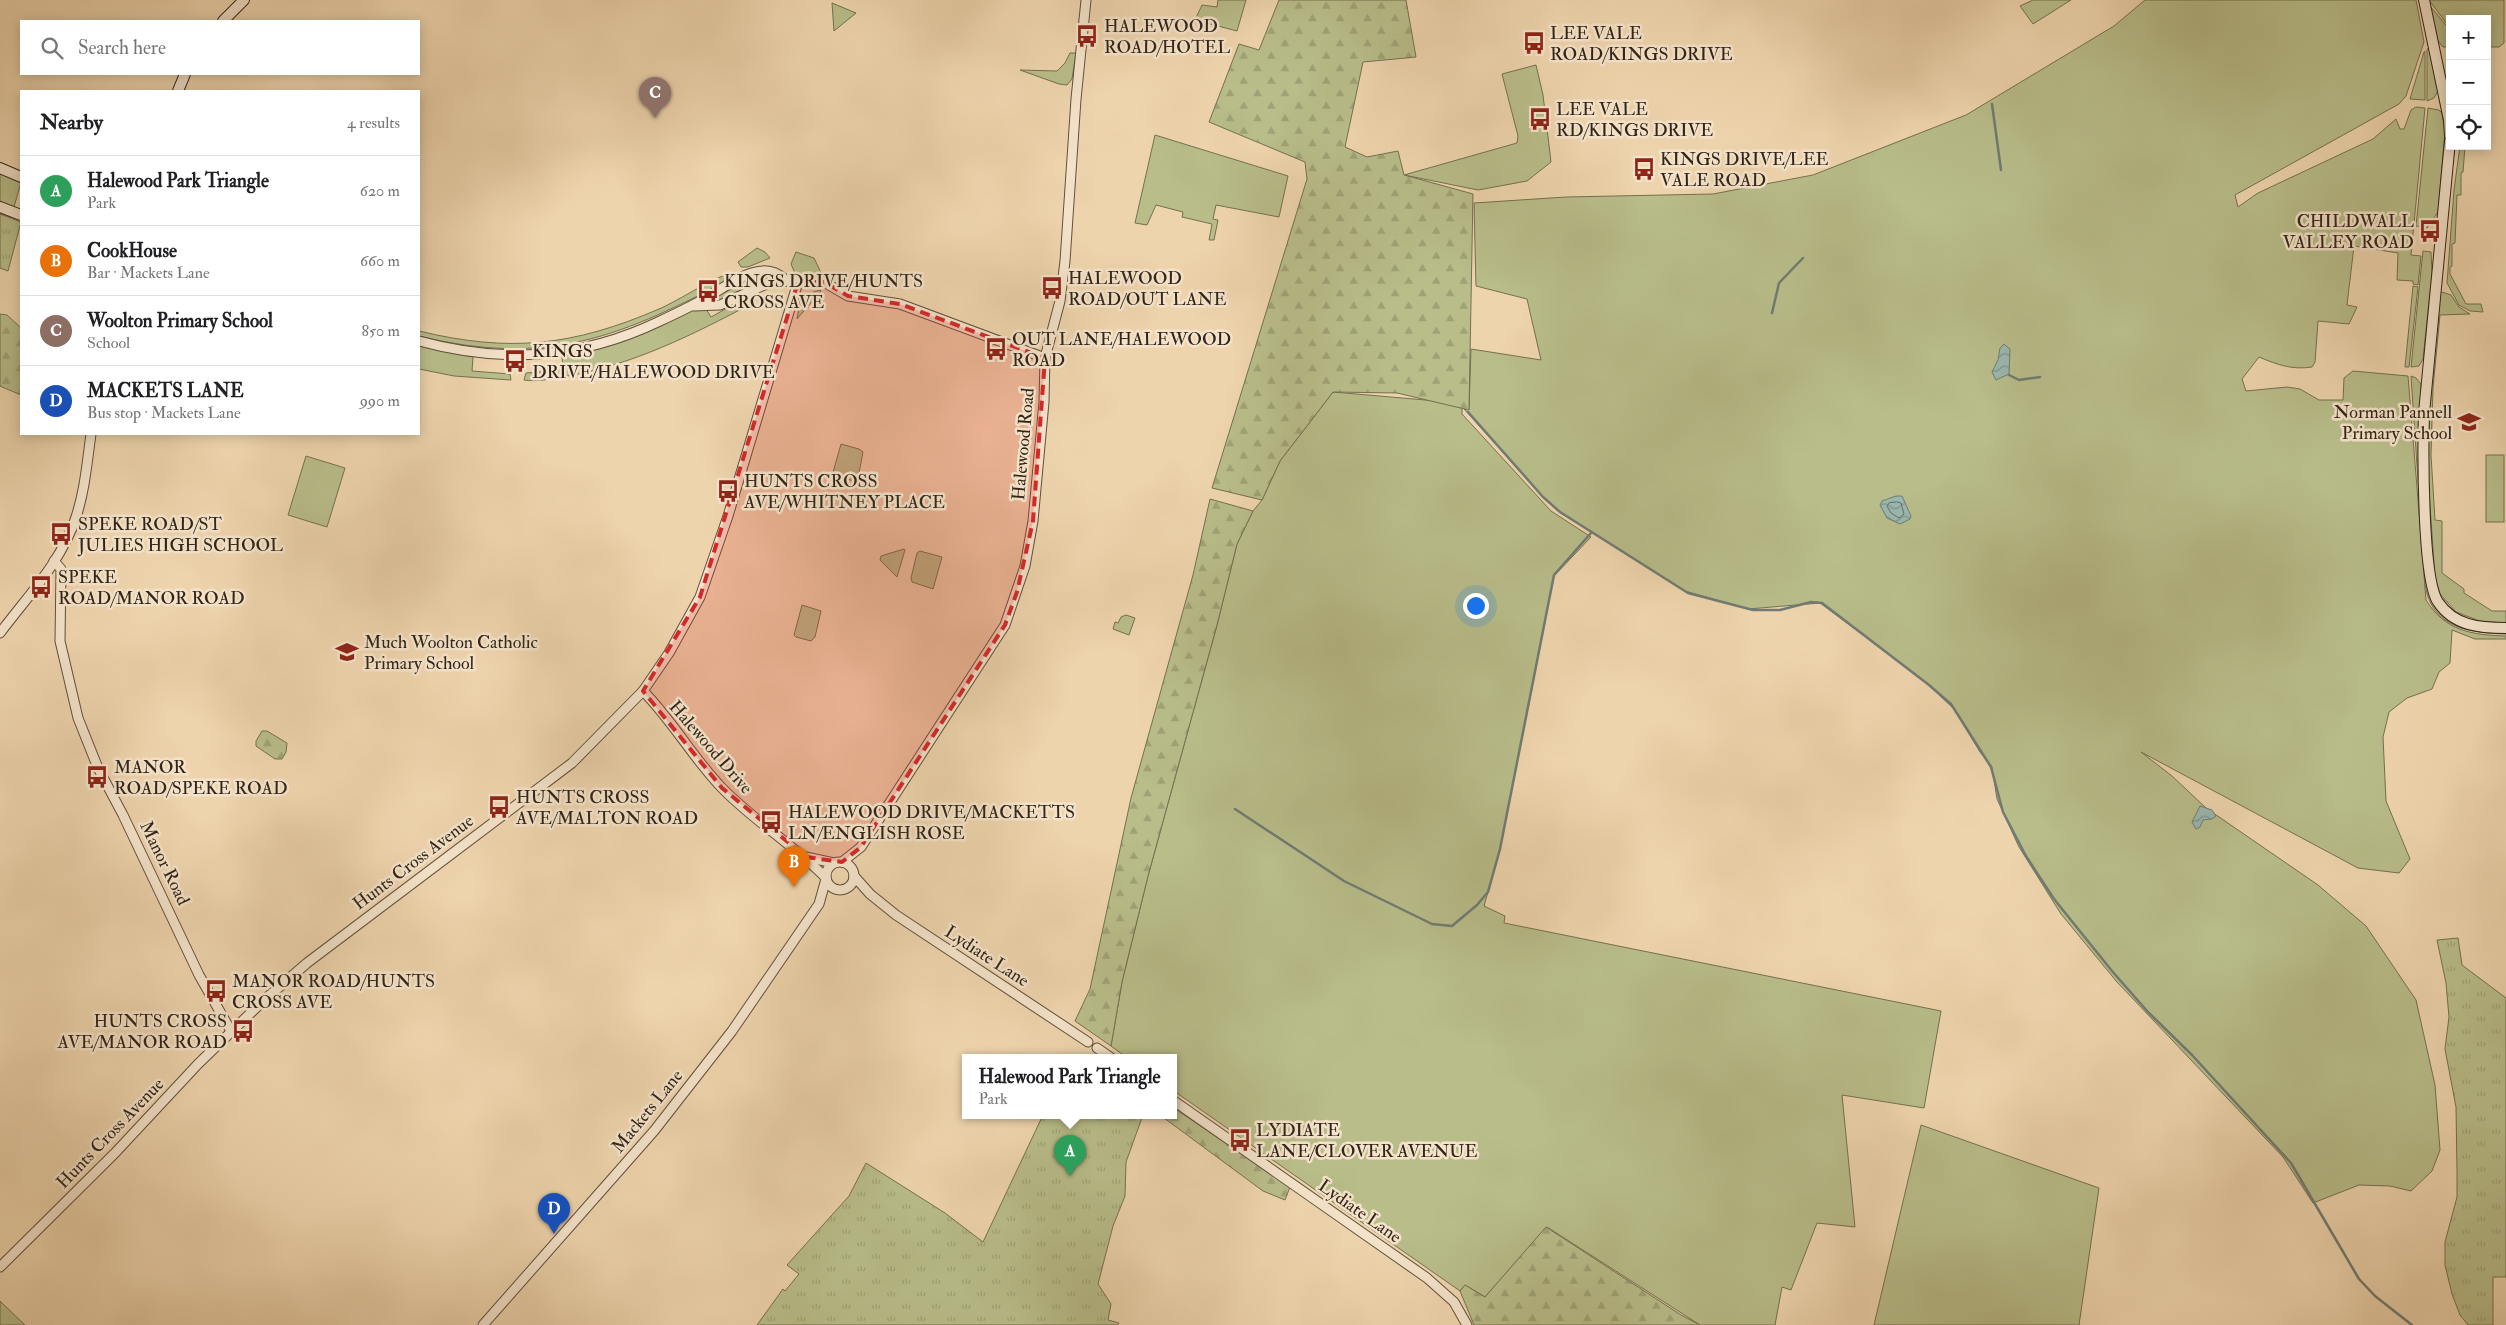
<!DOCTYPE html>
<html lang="en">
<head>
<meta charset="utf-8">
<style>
  body { margin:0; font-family:"IM FELL Double Pica",serif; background:#f6f6f6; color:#202124 }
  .controls { position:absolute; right:15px; top:15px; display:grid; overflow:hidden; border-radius:0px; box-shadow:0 2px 12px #0003 }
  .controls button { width:45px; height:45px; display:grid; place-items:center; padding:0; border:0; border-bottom:1px solid #e0e0e0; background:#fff; color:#202124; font:25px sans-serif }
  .you { position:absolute; left:1475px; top:605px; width:18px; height:18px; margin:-12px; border:4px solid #fff; border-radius:50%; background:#1a73e8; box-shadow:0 0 0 8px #1a73e833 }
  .badge { display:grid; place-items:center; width:32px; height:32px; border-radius:50%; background:#8f2418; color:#fff; font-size:16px; font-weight:700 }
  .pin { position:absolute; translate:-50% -41px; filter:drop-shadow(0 1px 2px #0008) }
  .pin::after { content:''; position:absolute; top:26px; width:18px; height:15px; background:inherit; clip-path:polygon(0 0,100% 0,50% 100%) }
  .popup { position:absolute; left:962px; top:1054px; width:215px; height:65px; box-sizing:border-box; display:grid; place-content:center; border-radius:0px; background:#fff; filter:drop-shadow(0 1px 4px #0005); font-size:16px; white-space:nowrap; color:#757577 }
  .popup b { font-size:19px; color:#202124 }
  .popup::after { content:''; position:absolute; left:50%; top:100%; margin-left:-10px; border:10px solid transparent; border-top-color:#fff }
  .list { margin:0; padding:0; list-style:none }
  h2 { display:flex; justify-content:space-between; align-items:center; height:65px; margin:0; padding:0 20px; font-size:21px }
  h2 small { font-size:16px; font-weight:400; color:#757577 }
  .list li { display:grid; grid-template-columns:32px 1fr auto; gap:15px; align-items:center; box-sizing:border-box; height:70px; padding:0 20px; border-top:1px solid #e0e0e0 }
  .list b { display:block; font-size:19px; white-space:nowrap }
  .list p { margin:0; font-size:16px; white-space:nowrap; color:#757577 }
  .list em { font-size:16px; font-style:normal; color:#757577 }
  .icon { flex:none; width:28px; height:28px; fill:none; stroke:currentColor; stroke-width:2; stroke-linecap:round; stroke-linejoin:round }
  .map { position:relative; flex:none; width:2506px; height:1325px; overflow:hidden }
  .search { position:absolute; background:#fff; box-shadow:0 2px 12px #0003; left:20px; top:20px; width:400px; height:55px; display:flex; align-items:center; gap:12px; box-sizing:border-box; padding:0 18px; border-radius:0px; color:#757577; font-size:19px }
  .panel { position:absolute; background:#fff; box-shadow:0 2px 12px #0003; left:20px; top:90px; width:400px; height:345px; border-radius:0px }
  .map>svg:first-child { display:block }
</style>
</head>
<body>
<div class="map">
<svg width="2506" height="1325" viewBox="0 0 2506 1325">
  <defs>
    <pattern id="forest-firs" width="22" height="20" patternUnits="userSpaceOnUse" patternTransform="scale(1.25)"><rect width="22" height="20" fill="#b8bd8a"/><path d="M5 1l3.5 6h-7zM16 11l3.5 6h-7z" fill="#9fa276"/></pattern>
    <pattern id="park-tufts" width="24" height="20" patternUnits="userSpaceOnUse" patternTransform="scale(1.25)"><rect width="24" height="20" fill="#b8bd8a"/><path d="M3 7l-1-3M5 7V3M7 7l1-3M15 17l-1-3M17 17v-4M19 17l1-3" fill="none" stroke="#9fa276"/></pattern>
    <pattern id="water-waves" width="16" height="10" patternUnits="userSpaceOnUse" patternTransform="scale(1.25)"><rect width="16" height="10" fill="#9ab7af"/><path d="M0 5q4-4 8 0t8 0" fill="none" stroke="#7e958d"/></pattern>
  </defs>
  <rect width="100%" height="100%" fill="#eed4ad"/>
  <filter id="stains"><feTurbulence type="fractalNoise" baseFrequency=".004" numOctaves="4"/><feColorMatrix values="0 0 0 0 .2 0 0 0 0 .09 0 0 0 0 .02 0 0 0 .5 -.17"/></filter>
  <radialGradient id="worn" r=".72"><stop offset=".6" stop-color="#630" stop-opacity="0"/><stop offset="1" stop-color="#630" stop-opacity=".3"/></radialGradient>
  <g fill="#b8bd8a" stroke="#747051">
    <polygon points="1218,0 1246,0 1237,31 1195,20 1202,5 1217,7"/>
    <polygon points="2033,0 2071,0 2033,24 2020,6"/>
    <path d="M2145,0H2416L2424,42L2406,96L2399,104L2235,195L2238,207L2258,193L2373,139L2396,119L2400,129H2404L2411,110L2416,107L2425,108L2411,255L2421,256L2418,285L2413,284V281L2397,280L2398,253L2354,246L2347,305L2357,307L2349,324L2318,321L2315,362L2312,367C2292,370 2278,365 2259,357L2242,379L2246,391L2287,387L2300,389L2319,400H2343L2344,378L2353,371L2408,376L2426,600C2445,631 2472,635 2506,636V639H2475L2452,630L2450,663L2439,672L2432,689L2407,698L2389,712L2383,737L2386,801L2410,859L2399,873L2358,868L2141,752L2172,776L2206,808L2318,885L2366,926L2416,1000L2435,1085L2440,1150L2432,1171L2411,1191L2390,1186L2359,1185L2313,1203L2283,1157L2117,982L2061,914L2019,847L1997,799L1992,767L1980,752L1954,709L1922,679L1820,603L1748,609L1685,591L1560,512L1543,497L1464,409H1469L1471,349L1541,360L1527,299L1476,286L1474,203L1566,197L1713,194L1813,175L1966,115L2114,26Z"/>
    <polygon points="2429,0 2504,0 2504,43 2499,47 2487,47 2487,19 2450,19 2450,28"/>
    <polygon points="832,3 856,13 834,31"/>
    <polygon points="2430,6 2450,30 2450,47 2443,47 2438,41"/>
    <polygon points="2430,48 2439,89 2434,98 2427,101 2427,49"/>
    <polygon points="2425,51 2425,100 2410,99 2424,52"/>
    <polygon points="1070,53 1076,53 1072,79 1067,85 1059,84 1020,70 1057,71 1065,63"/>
    <polygon points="1536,65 1543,95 1551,162 1527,181 1478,190 1404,175 1517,143 1518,136 1502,74"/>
    <polygon points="2428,108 2439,110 2442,113 2445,131 2438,212 2427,228 2416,226"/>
    <polygon points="1155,135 1288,176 1279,217 1216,205 1213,219 1218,220 1214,240 1209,240 1212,224 1182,217 1183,212 1156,205 1147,225 1135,223"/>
    <polygon points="2460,146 2465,146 2463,172 2461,173 2461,195 2457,195 2455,243 2452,244 2452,266 2450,267 2450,274 2466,304 2481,304 2483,312 2470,311 2459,305 2447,283 2454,190"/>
    <polygon points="0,172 21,182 14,207 0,201"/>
    <polygon points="757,248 765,252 770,258 748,267 741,267 738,262"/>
    <polygon points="2423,251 2431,252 2432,272 2423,359 2419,366 2411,367"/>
    <polygon points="796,252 814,258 823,277 797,278 791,264"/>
    <path d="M735,272L736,276C623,336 549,368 419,336V331C510,353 573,346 659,309C680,300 715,276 735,272Z"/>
    <polygon points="761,273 772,276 720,303 714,301 716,297"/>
    <polygon points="2413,286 2418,287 2409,367 2405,367"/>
    <polygon points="820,290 821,291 797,319 801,296"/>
    <polygon points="2442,292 2451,295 2459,307 2470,314 2440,315 2433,388 2431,455 2435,520 2442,521 2442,573 2464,589 2464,593 2492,611 2506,611 2506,623 2480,621 2456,612 2440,594 2435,577 2428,476 2427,429 2438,296"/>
    <path d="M749,300L753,303C692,335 631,366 562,377C550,379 536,382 524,380L526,373L563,370L562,355L694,309H706L711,317L738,302L740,306Z"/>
    <polygon points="419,346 473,357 472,371 510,374 511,380 454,376 419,369"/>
    <path d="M2411,376L2416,378L2421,384L2419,461L2427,585L2431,599L2441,613L2506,632V634C2469,633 2432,628 2425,585Z"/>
    <polygon points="1333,392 1437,401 1462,406 1462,414 1551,511 1591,537 1554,576 1500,849 1484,906 1505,916 1504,923 1941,1011 1924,1108 1842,1095 1855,1227 1817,1223 1791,1290 1782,1287 1775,1325 1700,1325 1547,1227 1485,1297 1465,1285 1460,1291 1174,1091 1174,1057 1126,1057 1111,1046 1122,982 1148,876 1217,625 1237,544 1253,511 1262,500 1280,461"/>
    <polygon points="841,444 859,449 863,452 858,478 855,481 832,476"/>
    <rect x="2486" y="455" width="18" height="67"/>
    <polygon points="306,456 345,468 327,527 288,515"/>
    <polygon points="904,549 905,550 897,577 880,560 881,556"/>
    <polygon points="920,551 942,557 933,589 912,582 911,578 917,553"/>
    <polygon points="802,605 821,611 815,637 811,641 796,637 794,635"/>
    <polygon points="1126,615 1135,618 1129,635 1113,629 1115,622 1118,623 1121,617"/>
    <polygon points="1921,1125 2099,1188 2079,1325 1874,1325"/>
    <polygon points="0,1301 2,1303 25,1325 0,1325"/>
  </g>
  <g fill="url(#forest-firs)" stroke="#747051">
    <polygon points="1279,0 1406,0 1416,57 1363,62 1345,147 1367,157 1398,151 1404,175 1473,194 1469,410 1397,393 1333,392 1280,461 1262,500 1212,488 1307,179 1305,162 1209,122 1239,44 1259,50"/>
    <polygon points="0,314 7,315 21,328 21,395 0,386"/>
    <polygon points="1210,499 1253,511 1237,544 1217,625 1148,876 1122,982 1111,1046 1075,1021 1090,989 1131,798 1193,575"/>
    <polygon points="262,731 267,731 287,743 286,752 282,759 275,759 256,746 256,741"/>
    <polygon points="1174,1108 1290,1187 1285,1200 1263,1191 1160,1115 1174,1115"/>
    <polygon points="1546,1227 1681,1315 1700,1325 1474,1325 1460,1291 1465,1285 1485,1297"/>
  </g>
  <g fill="url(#park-tufts)" stroke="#747051">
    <polygon points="0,214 21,222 8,271 0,268"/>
    <polygon points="2458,938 2462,965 2506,998 2506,1277 2493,1277 2493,1325 2468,1325 2460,1315 2452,1294 2445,1265 2445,1242 2457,1197 2457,1171 2456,1107 2445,1049 2449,1017 2446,983 2437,940"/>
    <polygon points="1043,1115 1143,1115 1126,1162 1125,1196 1113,1226 1098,1284 1111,1304 1108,1320 1119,1323 1118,1325 757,1325 783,1289 785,1291 799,1274 787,1265 849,1196 866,1163 945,1213 983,1242"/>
  </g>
  <g fill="url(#water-waves)" stroke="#707c73">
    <polygon points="2004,344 2010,349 2009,374 1996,380 1992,372 1998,360 2000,348"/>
    <polygon points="1896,496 1902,496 1911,516 1910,519 1900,524 1887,518 1880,505 1882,501"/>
    <polygon points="2200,806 2212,810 2216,816 2212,819 2203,820 2200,827 2196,829 2192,822"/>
  </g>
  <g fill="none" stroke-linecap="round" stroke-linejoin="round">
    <polygon stroke="#666e64" stroke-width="1" points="1897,502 1901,503 1904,514 1899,518 1891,513 1887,506 1889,503"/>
    <g stroke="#707c73" stroke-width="2.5">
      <polyline points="1992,104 2001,170"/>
      <polyline points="1772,313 1779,283 1803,258"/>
      <polyline points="2009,375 2019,380 2040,377"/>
      <polyline points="1468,412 1543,497 1560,512 1688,593 1753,610 1780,610 1811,602 1822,603 1929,685 1951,704 1991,767 2003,812 2026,856 2054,899 2112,971 2148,1012 2192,1055 2291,1163 2359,1279 2375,1296 2412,1325"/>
      <polyline points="1235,809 1344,881 1432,924 1452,926 1477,905 1488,892 1500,849 1554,575 1591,533"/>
    </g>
    <defs>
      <g id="tertiary">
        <polyline points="694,306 720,305 773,281 824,282 848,296 900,304 1045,358"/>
        <path d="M419,341C503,364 581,359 660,321C675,314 690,307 704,299C721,290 743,272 762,271C771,270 779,274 786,280"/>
        <polyline points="54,561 61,569 60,641 78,718 98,768 123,815 199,975 231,1031"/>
        <path d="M0,633C27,597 62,561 76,517C85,490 87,462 91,434"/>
        <path d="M643,691C672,720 693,758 722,788C754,821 794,845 826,878"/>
        <polyline points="806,857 834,863"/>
        <circle cx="840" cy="876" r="14"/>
        <polyline points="842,862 861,847 1005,625 1025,566 1033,521 1044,402 1045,358 1060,301 1065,261 1076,99 1086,0"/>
        <polyline points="854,876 870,894 896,915 1088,1042"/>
        <polyline points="1097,1048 1110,1057"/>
        <polyline points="1174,1101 1427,1278 1454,1302 1467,1325"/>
        <polyline points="0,1267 115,1153 198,1064 263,1001 307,963 572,763 643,691 669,653 700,597 728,516 798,282"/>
        <polyline points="483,1325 654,1131 732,1031 819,904 826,879"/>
      </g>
      <g id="secondary">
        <polyline points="2424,0 2449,120 2450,136"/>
        <polyline points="223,21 244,0"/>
        <polyline points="178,91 185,74"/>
        <path d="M2450,141L2424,413C2423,446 2422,579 2438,602C2454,626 2480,628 2506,628"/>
        <polyline points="0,168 21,177"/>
        <polyline points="0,207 21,215"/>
      </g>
    </defs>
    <use href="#tertiary" stroke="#60503d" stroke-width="11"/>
    <use href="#secondary" stroke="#312418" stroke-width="12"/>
    <use href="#tertiary" stroke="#f4e3ca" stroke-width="9"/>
    <use href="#secondary" stroke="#f4e3ca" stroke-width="10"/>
  </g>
  <path fill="#d62828" fill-opacity="0.2" stroke="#d62828" stroke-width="4" stroke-dasharray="10 6" stroke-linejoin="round" d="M798,282H824L848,296L900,304L1045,358L1033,521L1017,592L1005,625L861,847L842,862L806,857L722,788L643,691L700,597Z"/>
  <defs>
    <symbol id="bus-bare" viewBox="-9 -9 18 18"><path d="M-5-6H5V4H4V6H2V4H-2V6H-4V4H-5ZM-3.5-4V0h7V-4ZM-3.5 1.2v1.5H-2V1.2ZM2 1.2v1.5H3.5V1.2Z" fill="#8f2418" stroke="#f4e3ca" stroke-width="2.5" paint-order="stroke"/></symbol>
    <symbol id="school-bare" viewBox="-9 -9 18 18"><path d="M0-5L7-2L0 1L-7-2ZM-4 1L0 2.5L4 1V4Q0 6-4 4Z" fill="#8f2418" stroke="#f4e3ca" stroke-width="2.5" paint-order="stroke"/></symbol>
  </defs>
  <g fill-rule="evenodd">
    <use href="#bus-bare" x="1071" y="20" width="32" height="32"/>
    <use href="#bus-bare" x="1518" y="27" width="32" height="32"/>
    <use href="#bus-bare" x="1524" y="103" width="32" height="32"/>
    <use href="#bus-bare" x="1628" y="153" width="32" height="32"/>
    <use href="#bus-bare" x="2414" y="215" width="32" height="32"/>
    <use href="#bus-bare" x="1036" y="272" width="32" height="32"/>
    <use href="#bus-bare" x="692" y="275" width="32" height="32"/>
    <use href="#bus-bare" x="980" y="333" width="32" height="32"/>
    <use href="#bus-bare" x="499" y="345" width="32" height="32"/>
    <use href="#school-bare" x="2453" y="406" width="32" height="32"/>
    <use href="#bus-bare" x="712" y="475" width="32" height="32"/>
    <use href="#bus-bare" x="45" y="518" width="32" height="32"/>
    <use href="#bus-bare" x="25" y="571" width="32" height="32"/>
    <use href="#school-bare" x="331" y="636" width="32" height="32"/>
    <use href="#bus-bare" x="81" y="761" width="32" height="32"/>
    <use href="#bus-bare" x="483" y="791" width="32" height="32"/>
    <use href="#bus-bare" x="755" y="806" width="32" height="32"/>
    <use href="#bus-bare" x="200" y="975" width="32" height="32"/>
    <use href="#bus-bare" x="227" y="1015" width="32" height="32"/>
    <use href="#bus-bare" x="1224" y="1124" width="32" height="32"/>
  </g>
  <g text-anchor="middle" stroke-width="5" stroke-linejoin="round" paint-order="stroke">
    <g font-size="18" fill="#312418" stroke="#f4e3ca" text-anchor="start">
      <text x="1104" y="32">HALEWOOD<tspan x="1104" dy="21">ROAD/HOTEL</tspan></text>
      <text x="1550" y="39">LEE VALE<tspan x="1550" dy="21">ROAD/KINGS DRIVE</tspan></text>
      <text x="1556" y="115">LEE VALE<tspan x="1556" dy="21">RD/KINGS DRIVE</tspan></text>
      <text x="1660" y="165">KINGS DRIVE/LEE<tspan x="1660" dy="21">VALE ROAD</tspan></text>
      <text x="2414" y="227" text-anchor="end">CHILDWALL<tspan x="2414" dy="21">VALLEY ROAD</tspan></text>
      <text x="1068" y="284">HALEWOOD<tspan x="1068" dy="21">ROAD/OUT LANE</tspan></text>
      <text x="724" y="287">KINGS DRIVE/HUNTS<tspan x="724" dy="21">CROSS AVE</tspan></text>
      <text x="1012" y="345">OUT LANE/HALEWOOD<tspan x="1012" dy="21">ROAD</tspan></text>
      <text x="532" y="357">KINGS<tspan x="532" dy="21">DRIVE/HALEWOOD DRIVE</tspan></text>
      <text x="2452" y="418" text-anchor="end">Norman Pannell<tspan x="2452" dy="21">Primary School</tspan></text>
      <text x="744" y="487">HUNTS CROSS<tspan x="744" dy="21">AVE/WHITNEY PLACE</tspan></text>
      <text x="78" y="530">SPEKE ROAD/ST<tspan x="78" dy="21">JULIES HIGH SCHOOL</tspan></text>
      <text x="58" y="583">SPEKE<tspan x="58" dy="21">ROAD/MANOR ROAD</tspan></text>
      <text x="364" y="648">Much Woolton Catholic<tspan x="364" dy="21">Primary School</tspan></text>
      <text x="114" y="773">MANOR<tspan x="114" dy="21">ROAD/SPEKE ROAD</tspan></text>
      <text x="516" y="803">HUNTS CROSS<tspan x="516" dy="21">AVE/MALTON ROAD</tspan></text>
      <text x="788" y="818">HALEWOOD DRIVE/MACKETTS<tspan x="788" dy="21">LN/ENGLISH ROSE</tspan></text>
      <text x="232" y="987">MANOR ROAD/HUNTS<tspan x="232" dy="21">CROSS AVE</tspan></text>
      <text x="227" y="1027" text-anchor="end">HUNTS CROSS<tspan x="227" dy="21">AVE/MANOR ROAD</tspan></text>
      <text x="1256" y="1136">LYDIATE<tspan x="1256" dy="21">LANE/CLOVER AVENUE</tspan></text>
    </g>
    <g font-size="18" fill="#312418" stroke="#f4e3ca">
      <text transform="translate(1023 444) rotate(-85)" y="6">Halewood Road</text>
      <text transform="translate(711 747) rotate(49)" y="6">Halewood Drive</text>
      <text transform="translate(413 862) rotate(-37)" y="6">Hunts Cross Avenue</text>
      <text transform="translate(165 863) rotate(64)" y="6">Manor Road</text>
      <text transform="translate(987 956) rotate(33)" y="6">Lydiate Lane</text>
      <text transform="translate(647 1111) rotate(-51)" y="6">Mackets Lane</text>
      <text transform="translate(110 1133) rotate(-46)" y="6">Hunts Cross Avenue</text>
      <text transform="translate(1360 1211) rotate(35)" y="6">Lydiate Lane</text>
    </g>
  </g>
  <rect width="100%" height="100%" filter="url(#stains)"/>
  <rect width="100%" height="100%" fill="url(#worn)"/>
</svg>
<div class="controls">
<button>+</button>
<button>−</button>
<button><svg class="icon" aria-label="locate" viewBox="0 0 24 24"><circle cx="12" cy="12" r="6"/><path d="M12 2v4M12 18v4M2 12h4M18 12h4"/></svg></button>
</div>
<div class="you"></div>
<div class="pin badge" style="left:1070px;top:1176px;background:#2e9e5b">A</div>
<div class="popup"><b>Halewood Park Triangle</b>Park</div>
<div class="pin badge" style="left:794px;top:887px;background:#e8710a">B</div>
<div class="pin badge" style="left:655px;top:118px;background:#8d6e63">C</div>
<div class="pin badge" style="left:554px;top:1234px;background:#1a4fb4">D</div>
<div class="search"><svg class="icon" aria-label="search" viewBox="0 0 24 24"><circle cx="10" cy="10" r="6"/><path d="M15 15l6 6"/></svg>Search here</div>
<section class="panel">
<h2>Nearby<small>4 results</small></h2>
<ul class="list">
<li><span class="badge" style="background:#2e9e5b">A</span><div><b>Halewood Park Triangle</b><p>Park</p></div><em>620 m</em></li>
<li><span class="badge" style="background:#e8710a">B</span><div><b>CookHouse</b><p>Bar · Mackets Lane</p></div><em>660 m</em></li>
<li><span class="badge" style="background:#8d6e63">C</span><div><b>Woolton Primary School</b><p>School</p></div><em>850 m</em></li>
<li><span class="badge" style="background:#1a4fb4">D</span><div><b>MACKETS LANE</b><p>Bus stop · Mackets Lane</p></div><em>990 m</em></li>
</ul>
</section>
</div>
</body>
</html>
